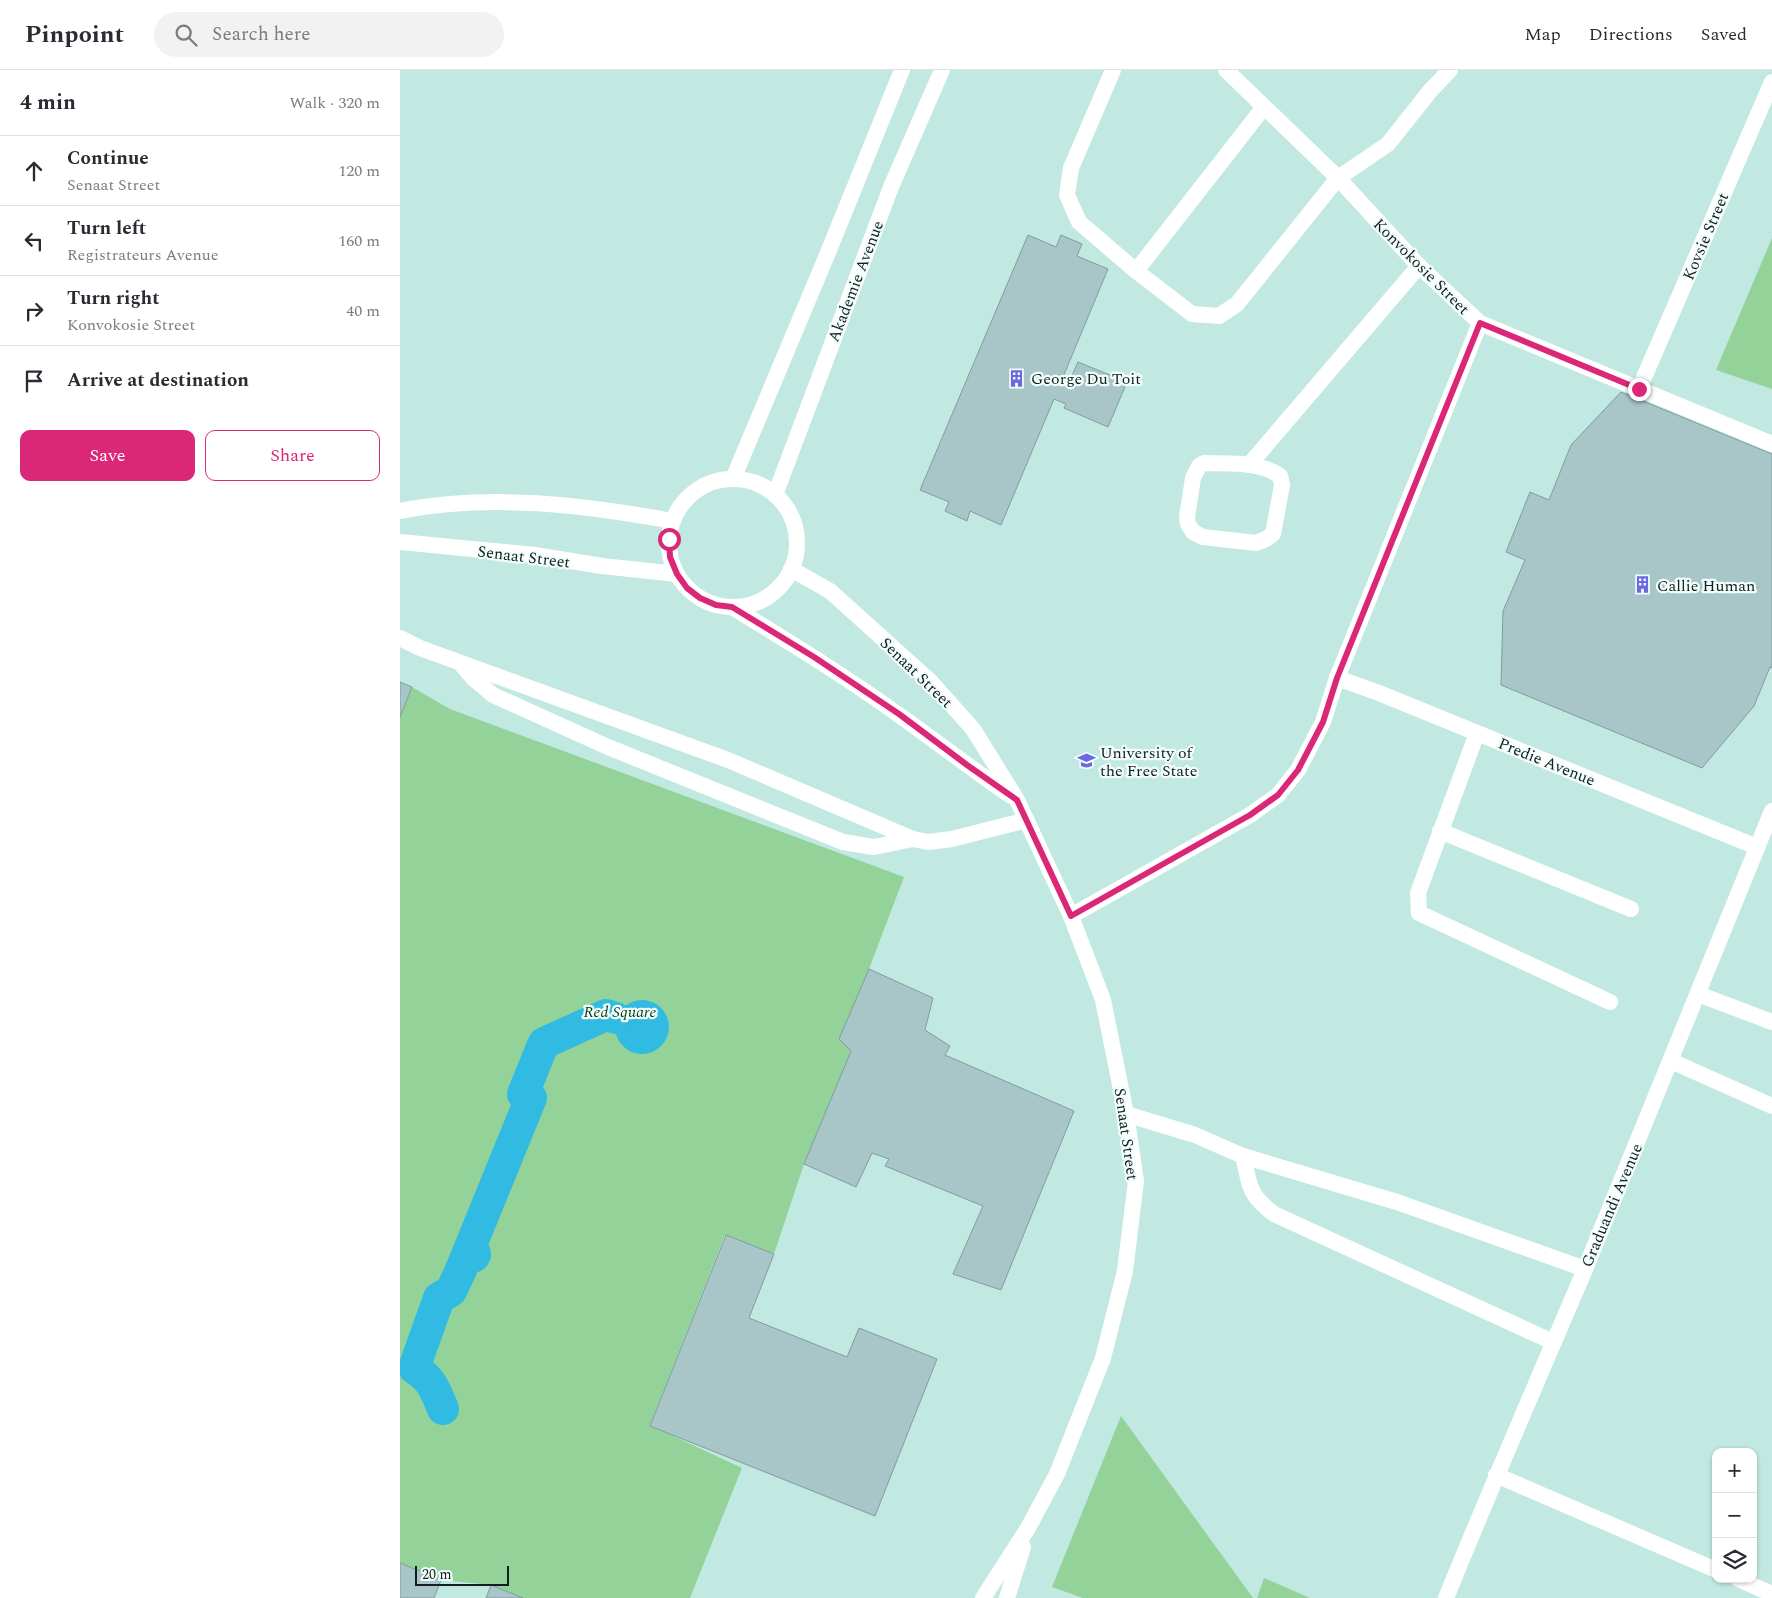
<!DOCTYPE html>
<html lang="en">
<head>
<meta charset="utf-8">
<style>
  body { margin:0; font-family:Spectral,serif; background:#f2f2f3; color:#2b2b33 }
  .controls { position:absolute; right:15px; bottom:15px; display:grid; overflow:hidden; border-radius:10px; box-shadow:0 1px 4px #0004 }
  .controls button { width:45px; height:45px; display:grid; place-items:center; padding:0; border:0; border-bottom:1px solid #e1e1e2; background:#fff; color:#2b2b33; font:25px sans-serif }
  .scale { position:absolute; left:15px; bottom:12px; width:94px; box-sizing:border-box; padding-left:5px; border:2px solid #141e1d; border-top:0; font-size:14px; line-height:18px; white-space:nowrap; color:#141e1d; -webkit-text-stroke:4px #f2fefc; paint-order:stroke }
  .stop { position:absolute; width:15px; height:15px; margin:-11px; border:4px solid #db2777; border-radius:50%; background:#fff }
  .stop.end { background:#db2777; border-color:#fff; box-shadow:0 1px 5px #0008 }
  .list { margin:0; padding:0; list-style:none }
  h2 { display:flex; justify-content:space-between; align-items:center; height:65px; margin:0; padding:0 20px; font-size:21px }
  h2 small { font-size:16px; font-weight:400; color:#7c7c81 }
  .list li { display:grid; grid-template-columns:32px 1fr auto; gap:15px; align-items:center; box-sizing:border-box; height:70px; padding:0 20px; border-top:1px solid #e1e1e2 }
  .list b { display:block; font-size:19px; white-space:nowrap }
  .list p { margin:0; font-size:16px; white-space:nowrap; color:#7c7c81 }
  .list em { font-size:16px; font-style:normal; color:#7c7c81 }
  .actions { display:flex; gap:10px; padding:15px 20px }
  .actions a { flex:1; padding:11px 0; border:1px solid #db2777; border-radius:10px; text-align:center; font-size:18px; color:#db2777 }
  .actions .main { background:#db2777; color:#fff }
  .icon { flex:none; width:28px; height:28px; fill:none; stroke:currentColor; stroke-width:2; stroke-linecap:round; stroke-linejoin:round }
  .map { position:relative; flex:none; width:1372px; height:1528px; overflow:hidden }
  header { display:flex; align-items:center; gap:30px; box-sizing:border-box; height:70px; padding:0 25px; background:#fff; border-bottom:1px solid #e1e1e2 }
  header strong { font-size:24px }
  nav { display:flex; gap:28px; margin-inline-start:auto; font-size:18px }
  .search { width:350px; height:45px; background:#f2f2f3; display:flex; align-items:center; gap:12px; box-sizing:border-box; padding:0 18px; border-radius:28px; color:#7c7c81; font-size:19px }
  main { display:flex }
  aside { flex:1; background:#fff }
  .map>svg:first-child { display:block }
</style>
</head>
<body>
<header>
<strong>Pinpoint</strong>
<div class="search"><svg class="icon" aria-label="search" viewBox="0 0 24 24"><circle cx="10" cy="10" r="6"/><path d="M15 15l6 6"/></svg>Search here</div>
<nav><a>Map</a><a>Directions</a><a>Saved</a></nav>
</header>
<main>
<aside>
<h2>4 min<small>Walk · 320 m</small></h2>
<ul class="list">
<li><svg class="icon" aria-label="ahead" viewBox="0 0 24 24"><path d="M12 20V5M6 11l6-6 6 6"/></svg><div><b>Continue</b><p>Senaat Street</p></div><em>120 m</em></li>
<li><svg class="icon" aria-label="left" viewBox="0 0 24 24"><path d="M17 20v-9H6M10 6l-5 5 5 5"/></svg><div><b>Turn left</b><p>Registrateurs Avenue</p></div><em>160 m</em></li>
<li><svg class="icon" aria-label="right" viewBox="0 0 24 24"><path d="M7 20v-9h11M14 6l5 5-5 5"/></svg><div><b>Turn right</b><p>Konvokosie Street</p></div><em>40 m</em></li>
<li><svg class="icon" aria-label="arrive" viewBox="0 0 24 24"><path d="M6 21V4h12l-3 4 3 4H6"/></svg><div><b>Arrive at destination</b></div></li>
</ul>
<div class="actions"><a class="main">Save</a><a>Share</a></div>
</aside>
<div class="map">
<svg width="1372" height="1528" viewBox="0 0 1372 1528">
  <rect width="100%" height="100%" fill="#d7f5f0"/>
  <path fill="#c2e8e2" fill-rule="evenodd" d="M0,0H1372V1528H0ZM1316,1382H1353V1509H1316Z"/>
  <g fill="#93d399">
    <polygon points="1372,168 1372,319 1316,300"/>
    <polygon points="12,617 50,639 504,807 469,899 439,969 451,981 404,1094 374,1184 325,1165 250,1355 342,1398 290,1528 123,1528 91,1515 41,1510 0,1493 0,647"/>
    <polygon points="721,1346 853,1528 683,1528 652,1517"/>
    <polygon points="864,1508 910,1528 857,1528"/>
  </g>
  <g fill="#31bae2">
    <circle cx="242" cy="957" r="27"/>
    <circle cx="72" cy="1184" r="19"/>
  </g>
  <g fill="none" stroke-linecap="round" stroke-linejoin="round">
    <path stroke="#31bae2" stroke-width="32" d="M43,1339C35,1320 32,1309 14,1298L39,1228L51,1221L60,1202L131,1028L123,1024L142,977L144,973L206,945L216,948"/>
  </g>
  <g fill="#a8c5c8" stroke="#809c9f">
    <polygon points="628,165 656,177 661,165 682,174 677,186 708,199 663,307 670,310 678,292 727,312 708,357 664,338 666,334 654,329 601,455 570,441 567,451 545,441 549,432 520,420"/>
    <polygon points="1221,322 1372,384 1372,598 1370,597 1354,636 1302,698 1101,615 1103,541 1125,490 1106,482 1130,422 1149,430 1171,375"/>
    <polygon points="0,612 12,617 0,647"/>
    <polygon points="469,899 533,928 525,960 550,976 545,985 674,1041 601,1220 553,1204 583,1136 485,1096 489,1089 472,1083 456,1117 404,1094 451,981 439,969"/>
    <polygon points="326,1165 374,1184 349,1248 447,1287 459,1258 537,1289 475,1446 250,1356"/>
    <polygon points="0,1493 41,1510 34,1528 0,1528"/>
    <polygon points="91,1515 123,1528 86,1528"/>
  </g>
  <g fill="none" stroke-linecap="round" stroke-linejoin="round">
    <g stroke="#fff" stroke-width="16">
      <polyline points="713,0 671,98 667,125 679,152 736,201 792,244 819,246 837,234 938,108 988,74 1030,21 1050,0"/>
      <polyline points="826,0 938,108 1019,196 1080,253 1372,374"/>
      <polyline points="736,201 864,37"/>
      <polyline points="1239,319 1372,12"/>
      <path d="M804,393C829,394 860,391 880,406L882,415L873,464L866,469L856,473L803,467L793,462L788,454L787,447L793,408L799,396Z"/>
      <polyline points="849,395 1019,196"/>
      <polyline points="333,409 427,185 502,0"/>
      <circle cx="333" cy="473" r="64"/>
      <polyline points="375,425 491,117 542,0"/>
      <path d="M0,441C89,423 184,435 273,451"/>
      <polyline points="0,472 135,485 202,496 277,504"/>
      <polyline points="391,499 430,521 531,612 573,659 617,730 671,846 703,930 726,1044 736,1111 725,1201 703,1288 657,1404 628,1458 583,1528"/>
      <path d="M332,537C389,572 445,606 499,645C537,672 573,700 611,726"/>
      <polyline points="0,568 20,578 328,690 513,769 528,772 552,769 627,750"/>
      <polyline points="61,594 74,609 93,625 208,677 443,772 474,777 513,769"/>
      <polyline points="937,608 979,623 1357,777"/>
      <polyline points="1077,663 1018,823 1019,843 1210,932"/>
      <polyline points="1040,761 1231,839"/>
      <polyline points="671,846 850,745 878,725 898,700 923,652 937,608 1080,253"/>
      <polyline points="1298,924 1372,952"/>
      <polyline points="1271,991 1372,1036"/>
      <polyline points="726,1044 795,1065 843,1086 997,1132 1185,1199"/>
      <path d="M843,1086C850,1116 848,1124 874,1144L1153,1272"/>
      <polyline points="1096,1405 1316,1500"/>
      <polyline points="1338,1509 1372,1524"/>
      <polyline points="607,1528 623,1477"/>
      <path d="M1046,1528C1091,1417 1139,1307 1186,1197C1249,1045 1309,893 1372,741"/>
    </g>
  </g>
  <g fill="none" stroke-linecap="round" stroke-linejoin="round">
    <polyline stroke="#db2777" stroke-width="6" points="269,469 270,487 277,504 287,518 300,528 316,535 332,537 414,587 499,644 567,695 617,730 671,846 850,745 878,725 898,700 923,652 937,608 1080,253 1239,319"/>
  </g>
  <defs>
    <symbol id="building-bare" viewBox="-9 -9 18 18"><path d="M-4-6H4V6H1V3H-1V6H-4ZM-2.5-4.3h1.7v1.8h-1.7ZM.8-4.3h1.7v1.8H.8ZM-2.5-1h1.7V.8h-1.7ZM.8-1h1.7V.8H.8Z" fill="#6b68e2" stroke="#f2fefc" stroke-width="2.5" paint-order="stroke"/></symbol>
    <symbol id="university-bare" viewBox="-9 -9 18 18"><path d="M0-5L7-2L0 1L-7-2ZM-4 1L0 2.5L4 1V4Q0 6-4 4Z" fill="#6b68e2" stroke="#f2fefc" stroke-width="2.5" paint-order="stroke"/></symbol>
  </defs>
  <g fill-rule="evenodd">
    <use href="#building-bare" x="604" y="296" width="25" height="25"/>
    <use href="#building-bare" x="1230" y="502" width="25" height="25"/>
    <use href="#university-bare" x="674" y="678" width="25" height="25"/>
  </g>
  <g text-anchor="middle" stroke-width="4.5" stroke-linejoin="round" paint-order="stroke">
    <g font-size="16" fill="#141e1d" stroke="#f2fefc">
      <text transform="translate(1305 166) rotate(-67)" y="6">Kovsie Street</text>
      <text transform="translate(1022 196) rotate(45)" y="6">Konvokosie Street</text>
      <text transform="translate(455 211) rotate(-69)" y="6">Akademie Avenue</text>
      <text transform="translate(124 486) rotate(7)" y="6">Senaat Street</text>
      <text transform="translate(517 602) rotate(44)" y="6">Senaat Street</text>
      <text transform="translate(1147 691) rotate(22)" y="6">Predie Avenue</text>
      <text transform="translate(727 1064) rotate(82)" y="6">Senaat Street</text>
      <text transform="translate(1211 1135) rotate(-67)" y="6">Graduandi Avenue</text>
    </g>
    <g font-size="16" fill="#141e1d" stroke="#f2fefc" text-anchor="start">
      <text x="631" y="314">George Du Toit</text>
      <text x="1257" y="521">Callie Human</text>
      <text x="700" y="688">University of<tspan x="700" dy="18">the Free State</tspan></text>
    </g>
    <g font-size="16" font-style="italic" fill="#013e11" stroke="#f2fefc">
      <text x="220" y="947">Red Square</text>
    </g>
  </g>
</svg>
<div class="controls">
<button>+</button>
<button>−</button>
<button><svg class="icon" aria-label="layers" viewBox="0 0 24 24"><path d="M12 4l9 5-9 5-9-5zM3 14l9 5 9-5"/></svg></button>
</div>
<div class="scale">20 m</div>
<div class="stop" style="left:269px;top:469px"></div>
<div class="stop end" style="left:1239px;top:319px"></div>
</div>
</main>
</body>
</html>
